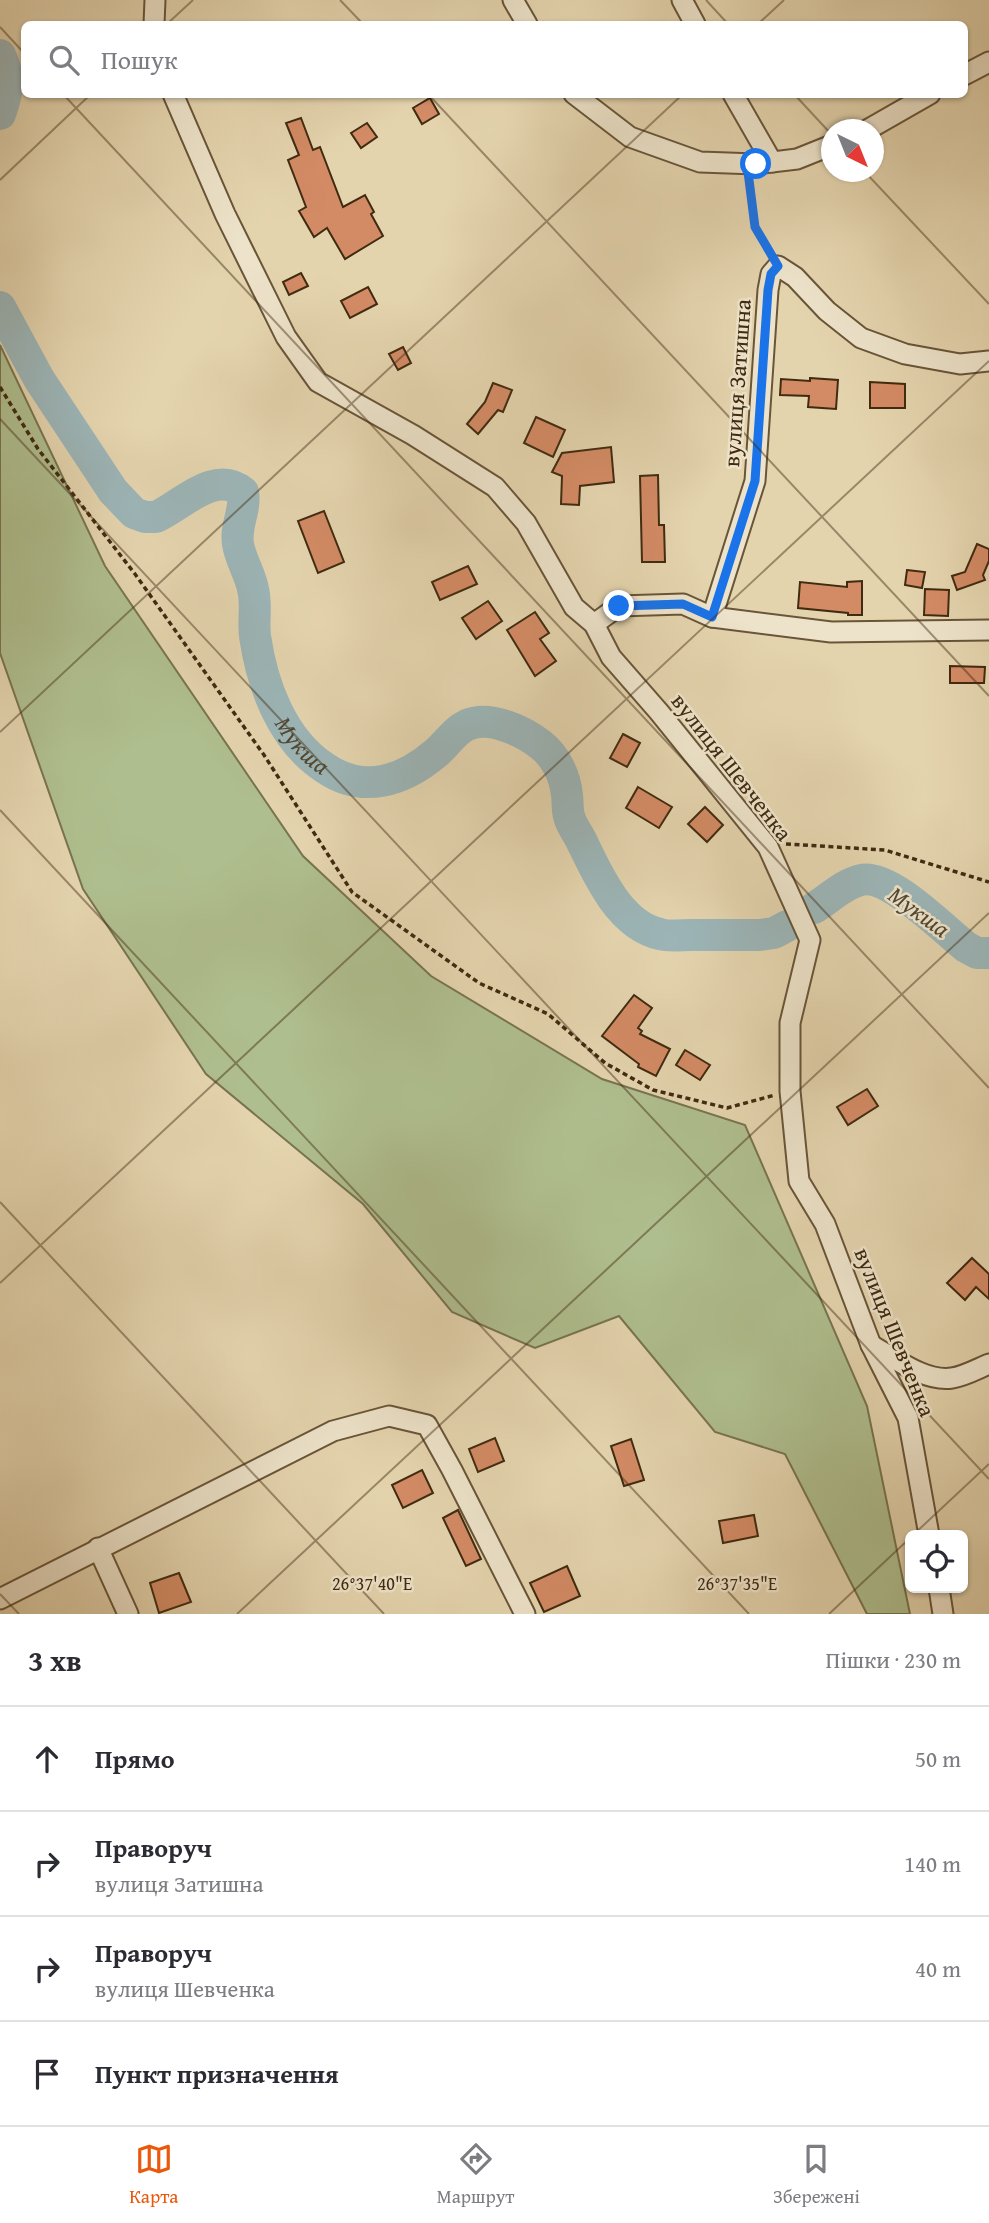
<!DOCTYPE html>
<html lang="uk">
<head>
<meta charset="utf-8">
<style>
  body { margin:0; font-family:"Gentium Book Plus",serif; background:#f7f7f7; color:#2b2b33 }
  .controls { position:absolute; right:21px; bottom:21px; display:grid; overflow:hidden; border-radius:10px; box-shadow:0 2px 5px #0004 }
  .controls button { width:63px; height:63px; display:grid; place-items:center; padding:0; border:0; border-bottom:2px solid #e1e1e2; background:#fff; color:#2b2b33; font:35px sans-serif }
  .compass { position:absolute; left:821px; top:119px; width:63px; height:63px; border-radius:50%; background:#fff; box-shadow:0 2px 5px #0004; rotate:137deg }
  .stop { position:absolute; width:21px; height:21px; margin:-16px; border:5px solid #1a73e8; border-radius:50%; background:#fff }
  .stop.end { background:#1a73e8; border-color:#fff; box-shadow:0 2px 7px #0008 }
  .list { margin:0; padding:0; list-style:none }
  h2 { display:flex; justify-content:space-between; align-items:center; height:91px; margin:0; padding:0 28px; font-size:30px }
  h2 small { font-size:23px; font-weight:400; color:#7c7c81 }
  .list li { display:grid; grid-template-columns:46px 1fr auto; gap:21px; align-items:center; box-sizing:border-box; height:105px; padding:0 28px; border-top:2px solid #e1e1e2 }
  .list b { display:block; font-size:26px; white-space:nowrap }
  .list p { margin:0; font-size:23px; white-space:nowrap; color:#7c7c81 }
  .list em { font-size:23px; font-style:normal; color:#7c7c81 }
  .icon { flex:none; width:38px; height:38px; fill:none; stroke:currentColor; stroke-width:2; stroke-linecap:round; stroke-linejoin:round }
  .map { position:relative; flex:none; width:989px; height:1614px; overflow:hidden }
  .search { position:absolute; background:#fff; box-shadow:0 2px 5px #0004; left:21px; right:21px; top:21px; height:77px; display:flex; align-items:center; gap:18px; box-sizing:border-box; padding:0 24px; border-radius:10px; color:#7c7c81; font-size:26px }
  .sheet { height:511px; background:#fff }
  nav { display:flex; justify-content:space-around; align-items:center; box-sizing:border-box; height:98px; border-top:2px solid #e1e1e2; background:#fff; font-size:19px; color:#7c7c81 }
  nav a { display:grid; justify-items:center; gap:4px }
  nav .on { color:#ea580c }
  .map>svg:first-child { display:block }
</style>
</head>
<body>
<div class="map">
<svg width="989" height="1614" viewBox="0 0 989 1614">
  <rect width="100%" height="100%" fill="#e4d4ae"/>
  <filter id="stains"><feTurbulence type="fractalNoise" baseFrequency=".00286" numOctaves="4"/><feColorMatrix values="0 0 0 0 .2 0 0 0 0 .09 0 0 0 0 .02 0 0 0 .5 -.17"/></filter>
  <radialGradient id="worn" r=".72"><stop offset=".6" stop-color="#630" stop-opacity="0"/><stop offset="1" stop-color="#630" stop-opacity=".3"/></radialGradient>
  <polygon fill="#afbe8e" stroke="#787450" stroke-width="2" points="0,345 105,566 303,856 431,976 602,1079 745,1125 867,1406 910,1614 867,1614 785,1454 715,1432 619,1316 535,1348 452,1312 363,1204 206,1074 83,889 0,653"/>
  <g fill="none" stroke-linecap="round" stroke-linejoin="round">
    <g stroke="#9cb5b7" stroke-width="32">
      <path d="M0,55C10,76 8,93 0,114"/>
      <path id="s1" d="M0,307L39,379L113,491L134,513L145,517H156C182,505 215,469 243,492C246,511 235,525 238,544C240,559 250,573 253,589C257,604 253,621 255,636C262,685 282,740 325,768C363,794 403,781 436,753C447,744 454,731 467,725C490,715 523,731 541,745C556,757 565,776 567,795C568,802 567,809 569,816C571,825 577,832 581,840C597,873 619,925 660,934C670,937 681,935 691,935C714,935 737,935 760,935L774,933L787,926"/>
      <path d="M814,908C829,899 843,884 861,880C889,873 944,930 966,947L977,953H989"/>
    </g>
  </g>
  <g fill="#d38b65" stroke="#402b11" stroke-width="2">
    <polygon points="430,98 439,114 422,124 413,108"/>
    <polygon points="301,118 313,150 320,147 343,207 365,195 374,212 371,214 383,236 345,259 327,228 314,237 299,211 306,207 288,160 299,155 286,123"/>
    <polygon points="367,123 377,137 361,148 351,133"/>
    <polygon points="301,273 308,286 289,295 283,282"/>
    <polygon points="368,287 377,304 350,318 341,301"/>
    <polygon points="403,347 411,363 398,370 389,354"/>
    <polygon points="810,378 838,380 836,409 808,407 809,396 780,395 781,379 810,381"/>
    <polygon points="870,382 905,384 905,408 870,408"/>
    <polygon points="493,383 512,390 503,412 498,410 478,434 467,424 485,402"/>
    <polygon points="536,417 565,430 553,457 524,443"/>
    <polygon points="611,447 614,482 580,486 579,505 561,504 562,476 552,472 562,453"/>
    <polygon points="658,475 659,525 664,525 665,562 642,562 640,476"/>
    <polygon points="324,511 344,562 318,573 298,521"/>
    <polygon points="977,544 989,549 989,561 983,575 985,580 957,590 952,576 965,572"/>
    <polygon points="468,566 477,584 440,600 432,582"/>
    <polygon points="907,570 925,572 922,588 905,585"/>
    <polygon points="862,581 862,615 848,615 848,613 798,608 800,582 847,587 847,582"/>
    <polygon points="925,589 949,590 948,616 924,615"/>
    <polygon points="488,601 502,621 476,639 462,618"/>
    <polygon points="535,612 549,633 540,639 556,661 535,676 507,630"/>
    <polygon points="950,666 985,667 984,683 950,683"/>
    <polygon points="623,734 640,743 627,767 610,758"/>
    <polygon points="638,787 672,807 659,828 626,808"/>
    <polygon points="705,807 723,825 707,842 688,824"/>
    <polygon points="634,995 652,1008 638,1028 642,1031 640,1034 670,1049 656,1076 638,1067 639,1064 602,1036"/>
    <polygon points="685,1050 710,1065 700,1080 676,1065"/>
    <polygon points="867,1089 878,1106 848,1125 837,1107"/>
    <polygon points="972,1258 989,1274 989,1299 976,1287 965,1300 947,1283"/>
    <polygon points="495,1438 504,1461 478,1472 469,1449"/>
    <polygon points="631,1439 644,1480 624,1486 611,1446"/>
    <polygon points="422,1470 433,1493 403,1508 392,1485"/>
    <polygon points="458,1510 481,1559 466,1566 443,1518"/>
    <polygon points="754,1515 758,1536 723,1543 719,1521"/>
    <polygon points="567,1566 580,1596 544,1612 530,1583"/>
    <polygon points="179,1573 191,1602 159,1613 150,1583"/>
  </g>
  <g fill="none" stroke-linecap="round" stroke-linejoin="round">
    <defs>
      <g id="minor">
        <polyline points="513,0 527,24"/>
        <polyline points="682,0 695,24"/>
        <polyline points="154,24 155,0"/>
        <polyline points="964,75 989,62"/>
        <polyline points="173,94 225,214 286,337 318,382 413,435 495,487 526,523 574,607 594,624 611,657 659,712 768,847 810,940 790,1023 790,1091 799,1181 825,1224 871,1345 908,1418 929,1535"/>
        <polyline points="574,94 630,137 700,162 756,164 797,159 832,145"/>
        <polyline points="733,94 772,162"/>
        <polyline points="867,130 930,94"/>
        <polyline points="712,617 755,481 768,290 771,274 778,266 795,277 827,311 861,338 905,354 960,364 989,361"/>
        <polyline points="594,624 619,606 683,604 712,617 831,632 989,630"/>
        <path d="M871,1345C895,1358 924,1382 952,1378C965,1376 977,1369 989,1364"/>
        <polyline points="98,1548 128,1614"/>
        <polyline points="939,1588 943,1614"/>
        <polyline points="0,1599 333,1431 389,1416 427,1425 452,1470 525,1614"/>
      </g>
    </defs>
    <use href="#minor" stroke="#695538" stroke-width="23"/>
    <g stroke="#402b11" stroke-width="3.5" stroke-dasharray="5 3.5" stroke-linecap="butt">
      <polyline points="749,180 755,227 770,252"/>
      <polyline points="0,387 38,449 135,574 264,755 352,892 479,983 548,1014 605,1063 653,1090 727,1108 775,1095"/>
      <polyline points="786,844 885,850 989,882"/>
    </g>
    <use href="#minor" stroke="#ede3ca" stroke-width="19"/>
  </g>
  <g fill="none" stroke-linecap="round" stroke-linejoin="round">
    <polyline stroke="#1a73e8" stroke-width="9" points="619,606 683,604 712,617 755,481 768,290 771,274 778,266 755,227 747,164 756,164"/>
  </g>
  <path fill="none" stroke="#402b11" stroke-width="2" stroke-opacity="0.45" d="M340,0L363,24M706,0L728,24M167,24L193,0M758,24L784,0M0,27L24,53M63,94L989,1088M428,94L989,696M794,94L832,135M865,172L989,304M0,180L91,94M0,419L989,1479M0,732L683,94M0,810L749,1614M0,1202L384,1614M0,1283L989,361M913,1535L989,1464M0,1594L19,1614M237,1614L989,913M829,1614L910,1538"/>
  <g text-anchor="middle" stroke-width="5" stroke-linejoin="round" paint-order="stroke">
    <g font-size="23" fill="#402b11" stroke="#ede3ca">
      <text transform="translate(737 383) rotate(-86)" y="8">вулиця Затишна</text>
      <text transform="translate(732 767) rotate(52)" y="8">вулиця Шевченка</text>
      <text transform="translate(895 1332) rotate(68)" y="8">вулиця Шевченка</text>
    </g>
    <g font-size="24" font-style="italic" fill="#524732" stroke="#ede3ca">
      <text dy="8" stroke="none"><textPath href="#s1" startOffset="635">Мукша</textPath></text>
      <text transform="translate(919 912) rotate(36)" y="8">Мукша</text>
    </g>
  </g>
  <g font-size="18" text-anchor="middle" fill="#402b11" stroke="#ede3ca" stroke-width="5" stroke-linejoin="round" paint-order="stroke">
    <text x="372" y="1590">26°37'40"E</text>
    <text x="737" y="1590">26°37'35"E</text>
  </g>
  <rect width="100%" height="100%" filter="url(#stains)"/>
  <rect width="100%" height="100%" fill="url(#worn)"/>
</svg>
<div class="controls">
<button><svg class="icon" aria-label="locate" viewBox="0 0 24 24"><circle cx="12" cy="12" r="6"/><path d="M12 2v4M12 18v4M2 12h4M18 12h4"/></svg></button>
</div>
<svg class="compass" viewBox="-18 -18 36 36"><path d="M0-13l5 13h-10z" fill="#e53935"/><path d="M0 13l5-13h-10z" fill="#7c7c81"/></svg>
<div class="stop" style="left:756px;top:164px"></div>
<div class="stop end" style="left:619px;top:606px"></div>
<div class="search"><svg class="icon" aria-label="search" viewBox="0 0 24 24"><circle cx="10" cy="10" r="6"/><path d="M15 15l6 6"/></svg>Пошук</div>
</div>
<section class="sheet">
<h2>3 хв<small>Пішки · 230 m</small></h2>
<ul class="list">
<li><svg class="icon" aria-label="ahead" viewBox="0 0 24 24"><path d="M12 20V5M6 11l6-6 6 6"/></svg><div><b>Прямо</b></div><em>50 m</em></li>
<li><svg class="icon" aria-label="right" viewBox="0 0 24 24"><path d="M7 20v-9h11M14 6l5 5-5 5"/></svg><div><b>Праворуч</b><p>вулиця Затишна</p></div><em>140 m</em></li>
<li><svg class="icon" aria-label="right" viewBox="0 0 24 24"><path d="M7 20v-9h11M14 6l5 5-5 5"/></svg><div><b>Праворуч</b><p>вулиця Шевченка</p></div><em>40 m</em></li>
<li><svg class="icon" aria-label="arrive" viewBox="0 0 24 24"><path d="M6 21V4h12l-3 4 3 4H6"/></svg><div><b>Пункт призначення</b></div></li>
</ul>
</section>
<nav>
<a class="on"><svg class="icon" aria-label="map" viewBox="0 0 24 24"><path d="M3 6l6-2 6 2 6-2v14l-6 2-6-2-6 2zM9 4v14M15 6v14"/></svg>Карта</a>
<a><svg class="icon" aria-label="directions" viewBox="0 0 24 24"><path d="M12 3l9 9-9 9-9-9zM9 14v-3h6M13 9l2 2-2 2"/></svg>Маршрут</a>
<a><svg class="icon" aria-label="saved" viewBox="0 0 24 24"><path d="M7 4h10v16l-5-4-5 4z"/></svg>Збережені</a>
</nav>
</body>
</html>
